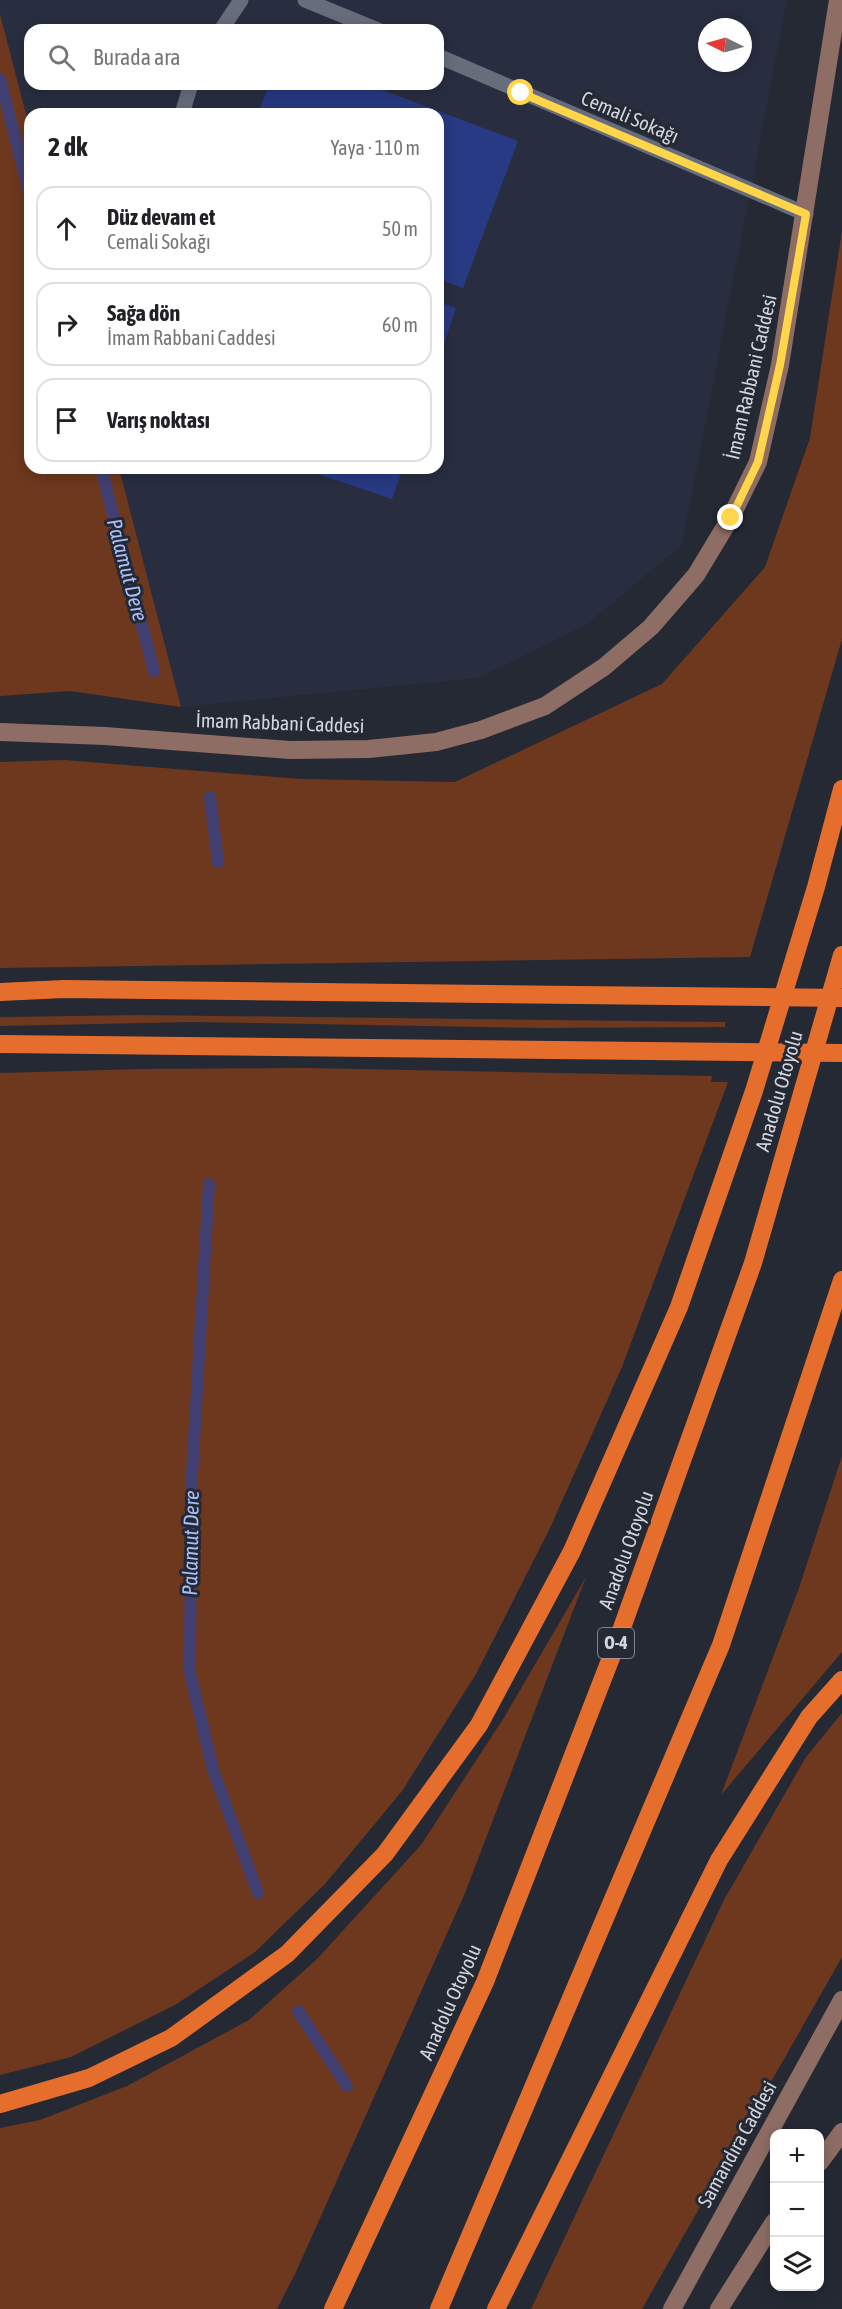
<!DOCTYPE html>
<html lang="tr">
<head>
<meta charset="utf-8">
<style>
  body { margin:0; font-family:"Asap Condensed",sans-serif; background:#f2f2f2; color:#202124 }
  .controls { position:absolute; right:18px; bottom:18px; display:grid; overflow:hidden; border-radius:12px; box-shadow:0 3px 15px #0003 }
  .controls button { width:54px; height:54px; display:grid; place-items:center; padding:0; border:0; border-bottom:2px solid #e0e0e0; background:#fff; color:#202124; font:30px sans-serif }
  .compass { position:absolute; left:698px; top:18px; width:54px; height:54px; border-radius:50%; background:#fff; box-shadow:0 3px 15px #0003; rotate:275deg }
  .stop { position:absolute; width:18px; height:18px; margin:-14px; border:4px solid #ffd54a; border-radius:50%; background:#fff }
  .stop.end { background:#ffd54a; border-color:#fff; box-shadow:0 2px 6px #0008 }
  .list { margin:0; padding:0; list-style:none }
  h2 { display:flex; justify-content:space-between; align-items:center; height:78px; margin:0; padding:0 24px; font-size:26px }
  h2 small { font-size:20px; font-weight:400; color:#757577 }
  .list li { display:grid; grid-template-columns:39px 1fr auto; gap:18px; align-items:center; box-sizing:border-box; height:84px; margin:0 12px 12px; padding:0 12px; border:2px solid #e0e0e0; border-radius:18px }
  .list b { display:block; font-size:22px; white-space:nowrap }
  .list p { margin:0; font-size:20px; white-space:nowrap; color:#757577 }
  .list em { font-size:20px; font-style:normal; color:#757577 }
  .icon { flex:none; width:33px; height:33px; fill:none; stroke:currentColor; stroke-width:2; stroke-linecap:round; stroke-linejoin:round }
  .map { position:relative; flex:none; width:842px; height:2309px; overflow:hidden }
  .search { position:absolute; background:#fff; box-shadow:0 3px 15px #0003; left:24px; top:24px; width:420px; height:66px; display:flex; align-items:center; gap:15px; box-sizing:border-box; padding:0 21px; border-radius:18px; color:#757577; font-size:22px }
  .panel { position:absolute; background:#fff; box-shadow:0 3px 15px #0003; left:24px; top:108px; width:420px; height:366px; border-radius:18px }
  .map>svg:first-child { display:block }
</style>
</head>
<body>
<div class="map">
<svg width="842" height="2309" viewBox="0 0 842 2309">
  <rect width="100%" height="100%" fill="#242934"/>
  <path fill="#282e40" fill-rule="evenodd" d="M0,0H787L682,545L586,625L478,678L181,707L119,468H438V114H30V129L0,14ZM707,27H743V63H707ZM30,30H438V84H30Z"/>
  <g fill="#6e381e">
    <polygon points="0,14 30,129 30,468 119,468 181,707 70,691 0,696"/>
    <polygon points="842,231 842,639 750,957 0,968 0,762 64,760 301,779 455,782 662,684 765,567 810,438"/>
    <polygon points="140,1015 725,1022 725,1027 543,1028 191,1022 0,1026 0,1017 8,1017"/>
    <polygon points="308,1068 712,1076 711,1082 728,1082 622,1367 550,1528 476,1674 402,1791 325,1884 255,1952 175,2005 71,2057 0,2075 0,1073 142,1069"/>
    <polygon points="842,1456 842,1652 721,1795 799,1588"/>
    <polygon points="586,1577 465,1893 296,2272 277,2309 0,2309 0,2128 40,2120 127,2086 249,2020 317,1959 421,1845 505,1716"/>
    <polygon points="842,1713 842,1957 642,2309 531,2309 724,1900 806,1757"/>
  </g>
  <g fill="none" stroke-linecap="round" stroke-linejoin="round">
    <g stroke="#424073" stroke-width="12">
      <polyline points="0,79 30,195"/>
      <polyline points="101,468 154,671"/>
      <polyline points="210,797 218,862"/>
      <polyline points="209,1184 191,1492 190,1673 213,1770 258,1893"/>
      <polyline points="298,2011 347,2086"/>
    </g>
  </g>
  <g fill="#283a83">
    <polygon points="269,84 366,84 518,141 463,288 438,279 438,114 258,114"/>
    <polygon points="438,302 456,308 438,361"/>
    <polygon points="300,468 403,468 392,499"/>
  </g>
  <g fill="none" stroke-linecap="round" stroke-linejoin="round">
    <g stroke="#686d7b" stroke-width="15">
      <polyline points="305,0 378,30"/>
      <polyline points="221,30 241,0"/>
      <polyline points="438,56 806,214"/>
      <polyline points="182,114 191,84"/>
    </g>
    <g stroke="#8e6d64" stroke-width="18">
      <polyline points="0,732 105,736 290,750 369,749 436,742 481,730 545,706 604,667 651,627 696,575 731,517 758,462 780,365 838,0"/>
      <polyline points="820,2162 842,2132"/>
      <polyline points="672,2309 842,2000"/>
      <polyline points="719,2309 774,2222"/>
    </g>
    <g stroke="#e66e2d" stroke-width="18">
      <polyline points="0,992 64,989 841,998"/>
      <polyline points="0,1044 842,1053"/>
      <polyline points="0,2104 89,2078 171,2038 287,1954 385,1854 479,1725 572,1551 679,1307 754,1091 816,887 842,789"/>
      <polyline points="333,2309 485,1982 614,1650 753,1263 842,955"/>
      <polyline points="439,2309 721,1645 842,1280"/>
      <polyline points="496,2309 719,1860 809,1717 842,1680"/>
    </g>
  </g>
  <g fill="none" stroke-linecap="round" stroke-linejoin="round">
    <polyline stroke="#ffd54a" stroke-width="8" points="521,93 806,214 780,365 758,462 731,518"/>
  </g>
  <g text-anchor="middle" stroke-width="6" stroke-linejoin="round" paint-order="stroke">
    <rect fill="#242934" stroke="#9ea1aa" stroke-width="1.5" x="598" y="1628" width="36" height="30" rx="4.5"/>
    <g font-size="18" font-weight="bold" fill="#d2d5dd">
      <text x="616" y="1649">O-4</text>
    </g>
    <g font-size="20" fill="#d2d5dd" stroke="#242934">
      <text transform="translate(630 117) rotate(23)" y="7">Cemali Sokağı</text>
      <text transform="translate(751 377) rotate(-77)" y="7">İmam Rabbani Caddesi</text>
      <text transform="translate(280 723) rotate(2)" y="7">İmam Rabbani Caddesi</text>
      <text transform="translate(779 1091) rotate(-74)" y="7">Anadolu Otoyolu</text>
      <text transform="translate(626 1550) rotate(-70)" y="7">Anadolu Otoyolu</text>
      <text transform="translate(450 2002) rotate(-66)" y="7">Anadolu Otoyolu</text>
      <text transform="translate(737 2144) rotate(-61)" y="7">Samandıra Caddesi</text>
    </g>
    <g font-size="21" font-style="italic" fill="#a8bffd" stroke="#242934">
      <text transform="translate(127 570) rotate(75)" y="7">Palamut Dere</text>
      <text transform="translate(191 1543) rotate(-89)" y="7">Palamut Dere</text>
    </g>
  </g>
</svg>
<div class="controls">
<button>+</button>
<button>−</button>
<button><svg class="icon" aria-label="layers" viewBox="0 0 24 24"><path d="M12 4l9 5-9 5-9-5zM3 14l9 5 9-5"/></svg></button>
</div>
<svg class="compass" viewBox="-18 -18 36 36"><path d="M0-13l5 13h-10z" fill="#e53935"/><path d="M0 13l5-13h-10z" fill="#757577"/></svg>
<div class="stop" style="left:521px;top:93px"></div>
<div class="stop end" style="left:731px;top:518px"></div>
<div class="search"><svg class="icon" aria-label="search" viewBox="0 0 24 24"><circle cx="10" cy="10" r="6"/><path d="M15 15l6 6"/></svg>Burada ara</div>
<section class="panel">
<h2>2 dk<small>Yaya · 110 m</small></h2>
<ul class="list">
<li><svg class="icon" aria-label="ahead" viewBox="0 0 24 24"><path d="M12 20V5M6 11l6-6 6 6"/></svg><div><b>Düz devam et</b><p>Cemali Sokağı</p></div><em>50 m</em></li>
<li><svg class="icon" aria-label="right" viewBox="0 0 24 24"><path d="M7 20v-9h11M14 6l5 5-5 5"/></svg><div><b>Sağa dön</b><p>İmam Rabbani Caddesi</p></div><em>60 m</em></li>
<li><svg class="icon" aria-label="arrive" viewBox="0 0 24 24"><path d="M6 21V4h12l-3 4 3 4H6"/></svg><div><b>Varış noktası</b></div></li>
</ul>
</section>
</div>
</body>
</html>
